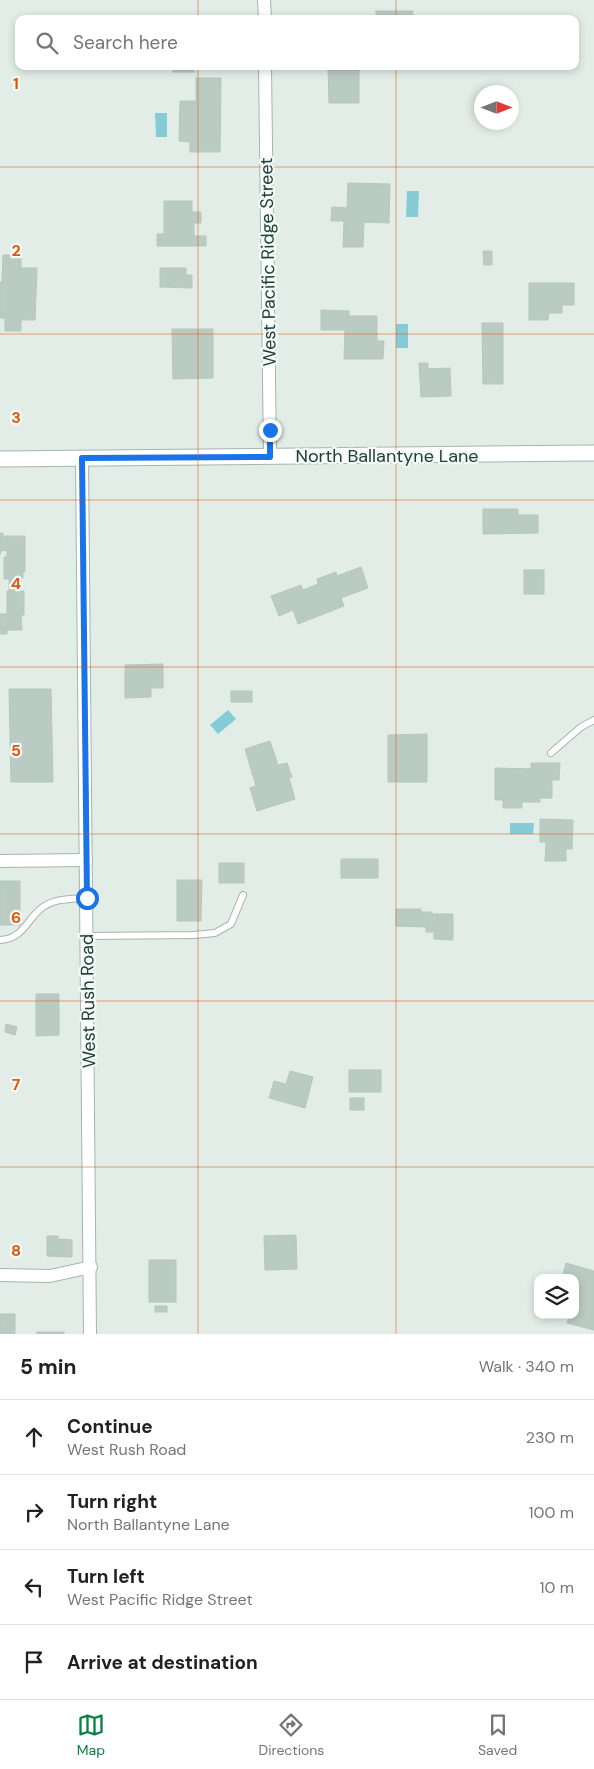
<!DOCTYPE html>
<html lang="en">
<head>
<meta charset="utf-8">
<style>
  body { margin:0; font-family:"DM Sans",sans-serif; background:#f2f2f2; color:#202124 }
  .controls { position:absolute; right:15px; bottom:15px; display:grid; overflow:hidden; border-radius:10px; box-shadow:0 2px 8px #0003 }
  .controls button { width:45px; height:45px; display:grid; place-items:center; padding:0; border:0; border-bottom:1px solid #e0e0e0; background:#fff; color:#202124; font:25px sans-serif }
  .compass { position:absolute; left:474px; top:85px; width:45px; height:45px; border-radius:50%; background:#fff; box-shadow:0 2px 8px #0003; rotate:90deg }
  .stop { position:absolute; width:15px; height:15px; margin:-11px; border:4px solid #1a73e8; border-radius:50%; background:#fff }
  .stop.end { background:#1a73e8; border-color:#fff; box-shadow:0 1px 5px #0008 }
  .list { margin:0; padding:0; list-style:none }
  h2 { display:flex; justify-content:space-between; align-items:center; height:65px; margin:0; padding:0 20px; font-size:21px }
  h2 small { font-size:16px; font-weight:400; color:#757577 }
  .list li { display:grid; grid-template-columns:32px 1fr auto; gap:15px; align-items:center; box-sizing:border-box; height:75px; padding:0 20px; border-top:1px solid #e0e0e0 }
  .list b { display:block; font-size:19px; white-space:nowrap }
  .list p { margin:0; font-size:16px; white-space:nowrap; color:#757577 }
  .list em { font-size:16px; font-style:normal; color:#757577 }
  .icon { flex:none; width:28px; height:28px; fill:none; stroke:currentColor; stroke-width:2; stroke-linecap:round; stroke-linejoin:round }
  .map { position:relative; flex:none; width:594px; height:1334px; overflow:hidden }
  .search { position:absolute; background:#fff; box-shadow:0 2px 8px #0003; left:15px; right:15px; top:15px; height:55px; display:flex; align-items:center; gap:12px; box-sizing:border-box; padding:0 18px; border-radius:10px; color:#757577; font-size:19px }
  .sheet { height:365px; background:#fff }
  nav { display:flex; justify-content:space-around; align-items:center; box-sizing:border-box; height:70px; border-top:1px solid #e0e0e0; background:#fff; font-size:14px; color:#757577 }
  nav a { display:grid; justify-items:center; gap:2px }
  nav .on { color:#0b8043 }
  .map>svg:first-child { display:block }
</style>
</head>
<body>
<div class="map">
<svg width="594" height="1334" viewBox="0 0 594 1334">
  <rect width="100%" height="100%" fill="#e2ede8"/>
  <g fill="#86ccd6">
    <polygon points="155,113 167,113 167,137 156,137"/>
    <polygon points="407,191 419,191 418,217 406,217"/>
    <polygon points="408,324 408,348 396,348 396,324"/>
    <polygon points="228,710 236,719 218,734 210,725"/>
    <polygon points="510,823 534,823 533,834 510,834"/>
  </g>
  <g fill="#bacbc3" stroke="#b4c7be">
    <rect x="376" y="11" width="37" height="8"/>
    <rect x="173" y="66" width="21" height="6"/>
    <polygon points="328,66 359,66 359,103 329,103"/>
    <polygon points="196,78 221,78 220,152 190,152 190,142 179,141 180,101 196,101"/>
    <polygon points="348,183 390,184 389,223 364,222 363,247 343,247 344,221 331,221 332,207 347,208"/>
    <polygon points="164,201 192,201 192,212 201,212 201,223 194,223 194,236 206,236 206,246 157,246 157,234 164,234"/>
    <polygon points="483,251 492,251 492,265 484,265"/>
    <polygon points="3,255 21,255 21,268 37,268 35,320 21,320 21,331 5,331 5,318 0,318 0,282 2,282"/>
    <polygon points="160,268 186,268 186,275 192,275 192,288 160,287"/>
    <polygon points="529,283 574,283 574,305 562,305 562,313 549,313 548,320 529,320"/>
    <polygon points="321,310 349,311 349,316 377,316 377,341 384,341 383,359 344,359 345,330 321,330"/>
    <polygon points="482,323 503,323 503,384 483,384"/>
    <polygon points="172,329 213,329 213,378 173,379"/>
    <polygon points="419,363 428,363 428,369 450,368 451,396 421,397"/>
    <polygon points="483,509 518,509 518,515 538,515 538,533 483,534"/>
    <polygon points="0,533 3,533 3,536 25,536 25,572 23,572 23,578 21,578 21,591 24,591 24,615 21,615 22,630 7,630 7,634 0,634 0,614 7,614 7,591 9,591 9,579 4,579 4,557 7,557 7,550 1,551 0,555"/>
    <polygon points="361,567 368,588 341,598 344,606 298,624 293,610 279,616 271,596 301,585 303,590 318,584 317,579 336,572 337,576"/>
    <rect x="524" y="570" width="20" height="24"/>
    <polygon points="163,664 163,688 151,688 151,697 125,698 125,665"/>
    <polygon points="9,689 51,689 53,782 11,782"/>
    <rect x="231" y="691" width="21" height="11"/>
    <polygon points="427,734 427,782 388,782 388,735"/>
    <polygon points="270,741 278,765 287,763 292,777 289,778 295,799 257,811 250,788 256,786 245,749"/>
    <polygon points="531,763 560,763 559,780 552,780 552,798 540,798 540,802 522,802 522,808 503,808 503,800 495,800 495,768 531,769"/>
    <polygon points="540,819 573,820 572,849 566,849 566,861 545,861 546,842 540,842"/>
    <rect x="341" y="859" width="37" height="19"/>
    <rect x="219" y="863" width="25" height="20"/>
    <polygon points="177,880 202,880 201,921 177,921"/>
    <rect x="0" y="881" width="20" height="44"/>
    <polygon points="396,909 421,909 421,912 432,912 432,914 453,914 453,940 434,939 434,932 426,932 426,927 396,926"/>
    <polygon points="36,994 59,994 59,1035 36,1036"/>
    <polygon points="6,1024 17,1027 15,1035 5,1032"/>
    <rect x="349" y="1070" width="32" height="22"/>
    <polygon points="290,1071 313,1077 305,1108 269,1098 274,1081 286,1084"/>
    <rect x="350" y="1098" width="14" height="12"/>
    <polygon points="296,1235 297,1269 265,1270 264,1236"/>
    <polygon points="47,1236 58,1236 58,1239 72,1240 72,1257 47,1256"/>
    <rect x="149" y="1260" width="27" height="42"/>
    <polygon points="566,1263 594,1271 594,1330 567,1323 570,1315 575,1315 575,1278 562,1278"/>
    <rect x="155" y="1306" width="12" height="6"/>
    <rect x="0" y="1314" width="15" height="20"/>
    <rect x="37" y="1332" width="27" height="2"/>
  </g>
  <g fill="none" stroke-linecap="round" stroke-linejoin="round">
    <defs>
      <g id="service">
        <polyline points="551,753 581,727 594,720"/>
        <polyline points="87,936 194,935 215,933 231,924 243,895"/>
        <path d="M0,940C24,939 27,918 43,907C56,898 71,899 86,898"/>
      </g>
      <g id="minor">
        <polyline points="264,0 265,19"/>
        <polyline points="265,66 270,457"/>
        <polyline points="82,458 90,1334"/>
        <polyline points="0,861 86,860"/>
        <polyline points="0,1275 50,1276 91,1267"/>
      </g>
      <polyline id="tertiary" points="0,459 594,453"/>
    </defs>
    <use href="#service" stroke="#a4b5af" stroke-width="8"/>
    <use href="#minor" stroke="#a4b5af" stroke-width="14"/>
    <use href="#tertiary" stroke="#a4b5af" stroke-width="17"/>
    <use href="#service" stroke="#fff" stroke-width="6"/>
    <use href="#minor" stroke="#fff" stroke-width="12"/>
    <use href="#tertiary" stroke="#fff" stroke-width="15"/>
  </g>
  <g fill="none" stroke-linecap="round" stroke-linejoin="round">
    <polyline stroke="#1a73e8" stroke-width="6" points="87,898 82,458 270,457 270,430"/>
  </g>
  <path fill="none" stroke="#de580e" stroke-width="1" stroke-opacity="0.55" d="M198,0V19M396,0V19M198,66V1334M396,66V1334M0,167H594M0,334H594M0,500H594M0,667H594M0,834H594M0,1001H594M0,1167H594"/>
  <g text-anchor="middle" stroke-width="4.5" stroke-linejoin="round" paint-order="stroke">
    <g font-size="18" fill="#203f36" stroke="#f2f9f6">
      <text transform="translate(268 262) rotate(-91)" y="6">West Pacific Ridge Street</text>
      <text x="387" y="462">North Ballantyne Lane</text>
      <text transform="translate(88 1001) rotate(-91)" y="6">West Rush Road</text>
    </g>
  </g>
  <g font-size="16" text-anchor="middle" font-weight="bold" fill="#de580e" stroke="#f2f9f6" stroke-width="4.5" stroke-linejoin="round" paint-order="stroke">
    <text x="16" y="89">1</text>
    <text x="16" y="256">2</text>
    <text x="16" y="423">3</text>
    <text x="16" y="589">4</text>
    <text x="16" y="756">5</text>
    <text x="16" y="923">6</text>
    <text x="16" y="1090">7</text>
    <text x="16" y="1256">8</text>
  </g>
</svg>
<div class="controls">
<button><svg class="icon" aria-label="layers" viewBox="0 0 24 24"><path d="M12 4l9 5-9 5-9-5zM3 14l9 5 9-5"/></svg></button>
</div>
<svg class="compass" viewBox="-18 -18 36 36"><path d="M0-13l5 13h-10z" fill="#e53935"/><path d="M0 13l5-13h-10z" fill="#757577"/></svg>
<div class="stop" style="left:87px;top:898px"></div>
<div class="stop end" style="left:270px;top:430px"></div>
<div class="search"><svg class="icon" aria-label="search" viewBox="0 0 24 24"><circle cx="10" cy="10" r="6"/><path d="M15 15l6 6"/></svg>Search here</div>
</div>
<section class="sheet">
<h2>5 min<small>Walk · 340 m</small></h2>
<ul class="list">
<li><svg class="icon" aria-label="ahead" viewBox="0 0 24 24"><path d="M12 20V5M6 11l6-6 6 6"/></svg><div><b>Continue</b><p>West Rush Road</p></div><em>230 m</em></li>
<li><svg class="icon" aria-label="right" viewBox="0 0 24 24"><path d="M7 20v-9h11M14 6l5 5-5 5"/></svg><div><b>Turn right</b><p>North Ballantyne Lane</p></div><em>100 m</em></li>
<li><svg class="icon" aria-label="left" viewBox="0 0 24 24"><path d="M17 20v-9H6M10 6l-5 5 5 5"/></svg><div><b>Turn left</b><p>West Pacific Ridge Street</p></div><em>10 m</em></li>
<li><svg class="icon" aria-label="arrive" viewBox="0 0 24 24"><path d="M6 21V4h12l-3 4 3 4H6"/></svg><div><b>Arrive at destination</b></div></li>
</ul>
</section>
<nav>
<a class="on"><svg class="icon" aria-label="map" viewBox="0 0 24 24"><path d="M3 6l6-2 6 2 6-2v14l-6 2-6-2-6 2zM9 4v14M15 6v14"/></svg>Map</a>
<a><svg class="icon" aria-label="directions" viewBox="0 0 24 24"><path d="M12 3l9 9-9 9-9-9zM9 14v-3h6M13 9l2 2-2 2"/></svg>Directions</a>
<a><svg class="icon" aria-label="saved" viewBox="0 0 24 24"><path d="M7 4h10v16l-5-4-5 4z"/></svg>Saved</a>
</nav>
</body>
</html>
